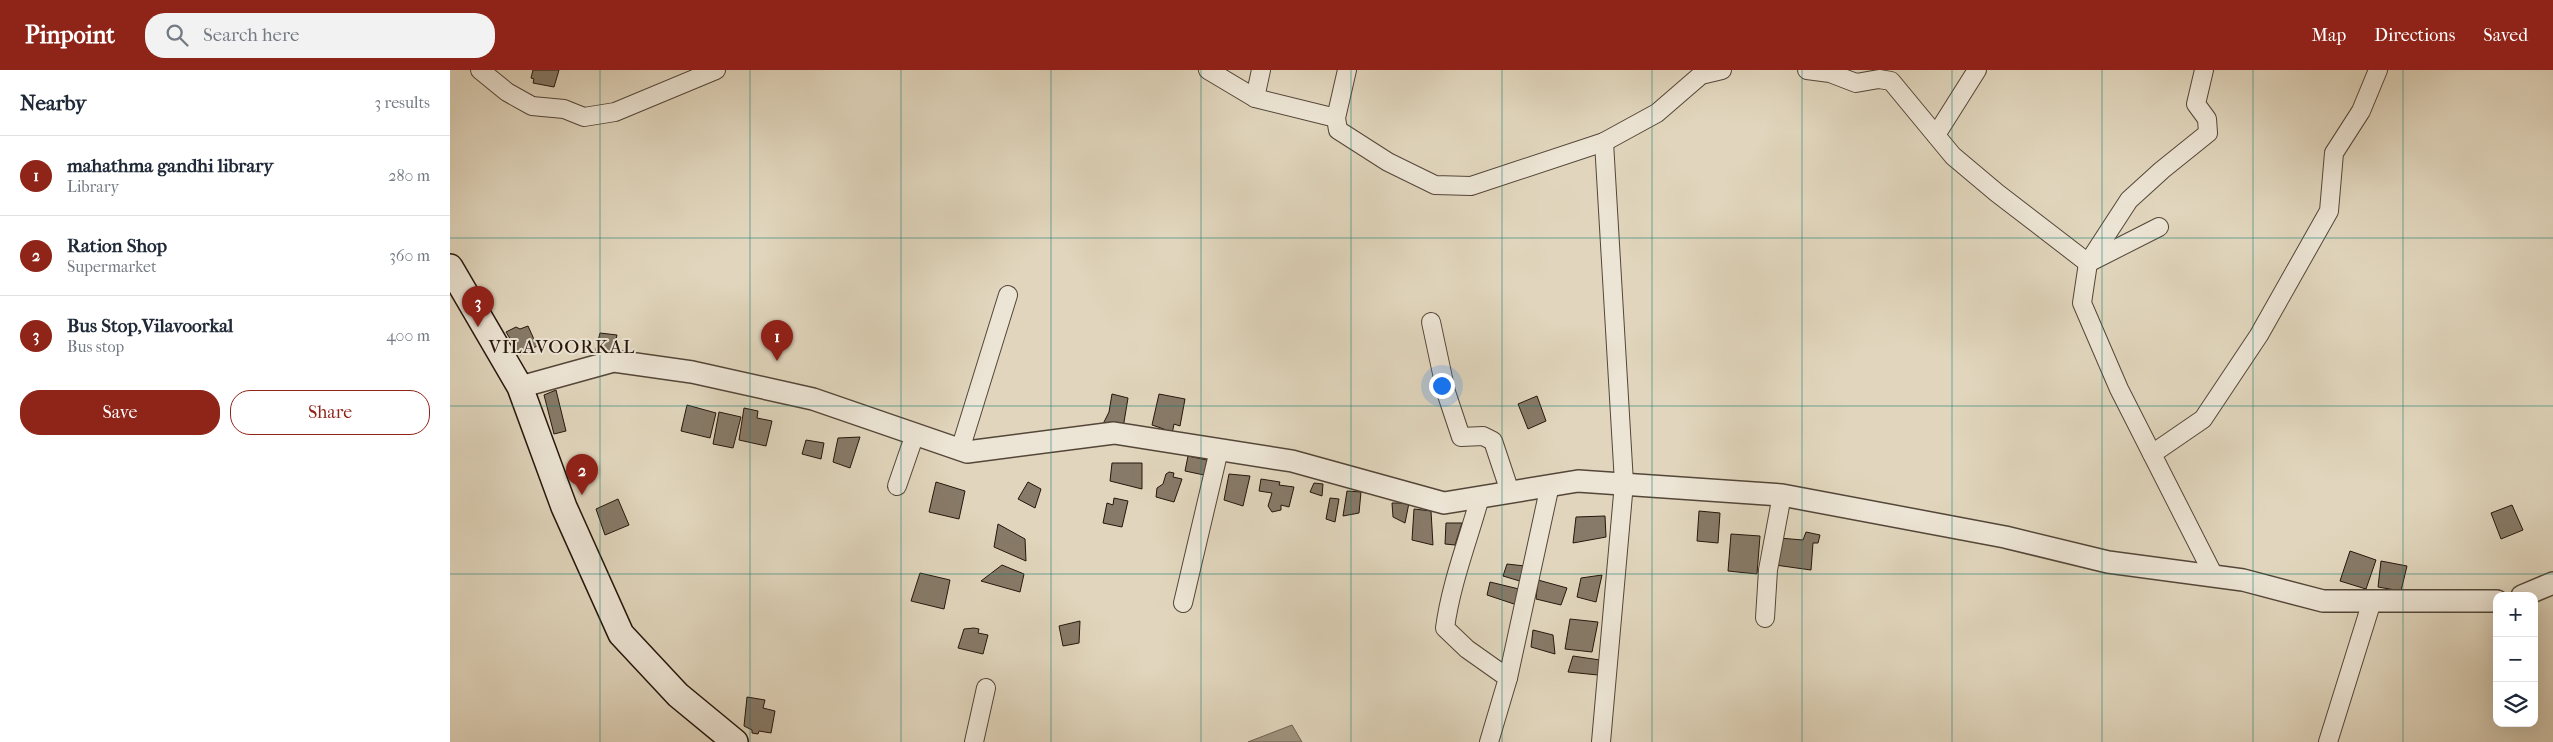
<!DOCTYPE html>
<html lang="en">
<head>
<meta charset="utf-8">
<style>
  body { margin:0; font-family:"IM FELL French Canon",serif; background:#f2f2f3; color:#1f2937 }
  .controls { position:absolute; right:15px; bottom:15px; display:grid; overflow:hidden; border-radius:10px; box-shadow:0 5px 20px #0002 }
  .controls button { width:45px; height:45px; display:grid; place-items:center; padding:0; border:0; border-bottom:1px solid #e0e1e3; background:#fff; color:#1f2937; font:25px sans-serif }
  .you { position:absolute; left:991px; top:315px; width:18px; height:18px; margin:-12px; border:4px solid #fff; border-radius:50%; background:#1a73e8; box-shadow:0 0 0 8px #1a73e833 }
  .badge { display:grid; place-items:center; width:32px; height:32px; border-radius:50%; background:#8f2418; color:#fff; font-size:16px; font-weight:700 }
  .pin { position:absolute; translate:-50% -41px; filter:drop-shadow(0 1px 2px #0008) }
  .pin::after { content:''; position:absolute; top:26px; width:18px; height:15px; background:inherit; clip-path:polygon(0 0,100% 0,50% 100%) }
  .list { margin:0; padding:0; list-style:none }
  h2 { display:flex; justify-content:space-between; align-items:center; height:65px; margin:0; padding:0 20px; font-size:21px }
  h2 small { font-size:16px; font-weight:400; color:#747a83 }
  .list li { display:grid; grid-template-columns:32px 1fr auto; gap:15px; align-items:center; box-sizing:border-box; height:80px; padding:0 20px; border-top:1px solid #e0e1e3 }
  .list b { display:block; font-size:19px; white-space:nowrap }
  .list p { margin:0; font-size:16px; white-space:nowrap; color:#747a83 }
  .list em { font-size:16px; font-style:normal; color:#747a83 }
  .actions { display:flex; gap:10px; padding:15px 20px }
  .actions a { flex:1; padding:11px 0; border:1px solid #8f2418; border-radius:20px; text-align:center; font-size:18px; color:#8f2418 }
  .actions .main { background:#8f2418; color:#fff }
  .icon { flex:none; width:28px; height:28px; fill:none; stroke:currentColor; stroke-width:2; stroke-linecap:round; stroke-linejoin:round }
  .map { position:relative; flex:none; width:2103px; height:672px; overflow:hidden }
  header { display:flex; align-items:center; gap:30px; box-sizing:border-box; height:70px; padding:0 25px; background:#8f2418; color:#fff }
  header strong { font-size:24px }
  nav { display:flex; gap:28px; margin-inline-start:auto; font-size:18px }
  .search { width:350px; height:45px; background:#f2f2f3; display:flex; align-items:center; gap:12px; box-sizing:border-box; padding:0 18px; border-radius:20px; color:#747a83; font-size:19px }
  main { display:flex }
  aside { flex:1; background:#fff }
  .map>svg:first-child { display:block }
</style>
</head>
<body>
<header>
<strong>Pinpoint</strong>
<div class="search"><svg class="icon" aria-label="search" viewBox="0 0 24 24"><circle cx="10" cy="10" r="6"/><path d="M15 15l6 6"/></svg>Search here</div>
<nav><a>Map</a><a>Directions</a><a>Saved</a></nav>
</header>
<main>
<aside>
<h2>Nearby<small>3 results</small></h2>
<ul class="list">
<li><span class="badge">1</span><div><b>mahathma gandhi library</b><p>Library</p></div><em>280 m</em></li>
<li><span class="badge">2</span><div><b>Ration Shop</b><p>Supermarket</p></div><em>360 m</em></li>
<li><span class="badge">3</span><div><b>Bus Stop,Vilavoorkal</b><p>Bus stop</p></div><em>400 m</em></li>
</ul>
<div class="actions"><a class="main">Save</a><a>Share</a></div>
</aside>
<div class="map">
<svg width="2103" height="672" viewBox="0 0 2103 672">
  <rect width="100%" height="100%" fill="#e1d6bd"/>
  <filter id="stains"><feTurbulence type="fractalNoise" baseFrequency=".004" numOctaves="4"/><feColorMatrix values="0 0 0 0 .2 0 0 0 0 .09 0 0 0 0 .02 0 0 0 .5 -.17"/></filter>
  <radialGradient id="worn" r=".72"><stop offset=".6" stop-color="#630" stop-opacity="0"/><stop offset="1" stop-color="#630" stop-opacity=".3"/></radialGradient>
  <polygon fill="#a19581" stroke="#6f6252" points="842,655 852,672 798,672"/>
  <g fill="#877a68" stroke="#25160c">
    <polygon points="83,0 109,0 104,17 83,13 84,9 81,8"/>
    <polygon points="78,256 87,276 70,285 56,262 66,257 70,259"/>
    <polygon points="150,263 167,265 162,287 144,287"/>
    <polygon points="106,320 116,361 104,364 94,325"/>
    <polygon points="662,324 678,328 673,358 653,354 659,342"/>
    <polygon points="709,324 735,329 730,356 724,354 722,364 713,363 714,359 702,355"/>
    <polygon points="1087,326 1096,351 1078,359 1068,334"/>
    <polygon points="237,335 266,343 260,368 231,361"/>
    <polygon points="294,338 308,341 307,348 322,351 316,376 289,370"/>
    <polygon points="269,342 291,347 283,378 263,374"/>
    <polygon points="410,367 400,398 383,392 388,368"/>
    <polygon points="356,370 374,373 371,389 352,384"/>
    <polygon points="738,386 757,390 754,405 735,401"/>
    <polygon points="662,393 692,393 692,419 660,411"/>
    <polygon points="719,402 724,403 723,407 732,409 724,432 706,427 707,418 713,414 716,404"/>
    <polygon points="779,404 800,406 793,436 774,430"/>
    <polygon points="811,409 830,412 829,415 844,417 839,437 831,435 831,440 822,442 818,436 822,423 809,421"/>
    <polygon points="486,412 515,421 509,449 479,442"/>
    <polygon points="578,412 591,419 585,438 568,429"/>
    <polygon points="864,413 873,414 872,426 860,422"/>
    <polygon points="897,421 911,422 909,443 893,446"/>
    <polygon points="664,428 678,431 672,457 653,453 657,433 663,435"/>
    <polygon points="880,428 889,429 885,452 876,449"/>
    <polygon points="168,429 179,455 155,465 146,439"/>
    <polygon points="942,433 959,433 955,453 943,447"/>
    <polygon points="2062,435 2073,460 2051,469 2041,443"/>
    <polygon points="964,439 981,441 983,475 962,470"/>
    <polygon points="1249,441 1270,443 1268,473 1247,471"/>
    <polygon points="1155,446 1156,467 1123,473 1126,447"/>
    <polygon points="996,453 1012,453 1005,475 995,474"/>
    <polygon points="548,454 575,469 576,491 544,477"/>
    <polygon points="1356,462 1370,465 1368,473 1363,473 1361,500 1325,495 1329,468 1353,470"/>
    <polygon points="1281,464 1310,466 1307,504 1278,501"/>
    <polygon points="1900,481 1926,490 1916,519 1890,511"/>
    <polygon points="1931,491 1957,496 1951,521 1928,517"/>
    <polygon points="1057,494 1075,496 1073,512 1053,506"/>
    <polygon points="552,495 574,504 570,522 531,511"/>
    <polygon points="470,503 500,510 494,539 461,531"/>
    <polygon points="1152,505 1146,532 1127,527 1131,508"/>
    <polygon points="1088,510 1117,518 1111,535 1086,529"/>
    <polygon points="1040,512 1073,520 1067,535 1037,525"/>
    <polygon points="1120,549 1148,552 1142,582 1115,579"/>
    <polygon points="630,551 629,573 613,576 609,556"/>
    <polygon points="524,558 529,559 528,563 538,565 533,584 508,578 514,559"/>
    <polygon points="1083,560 1103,565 1105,584 1081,577"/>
    <polygon points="1123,586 1150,590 1148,605 1118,602"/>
    <polygon points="297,627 315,630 313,638 325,641 321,663 309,661 308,664 302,663 302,660 294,656"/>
  </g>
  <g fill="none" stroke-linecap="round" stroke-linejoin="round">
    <defs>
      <g id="minor">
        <polyline points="30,0 57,22 82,36 114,39 134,47 165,42 266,0"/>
        <polyline points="758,0 805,28 886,48"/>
        <polyline points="897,0 886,48 888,60 938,92 985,115 1021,116 1154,72 1207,43 1251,5 1272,0"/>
        <polyline points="1357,0 1380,3 1406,13 1429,9 1441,11 1503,86 1547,123 1638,193 1709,157"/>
        <polyline points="805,28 811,0"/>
        <polyline points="1486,65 1527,0"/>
        <polyline points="981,252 996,322 1011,367 1033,366 1043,371 1060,422"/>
        <polyline points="510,380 558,225"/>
        <polyline points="1702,384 1669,319 1632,233 1638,193 1679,130 1712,100 1758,63 1757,49 1746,34 1754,0"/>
        <polyline points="447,416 465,364"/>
        <path d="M1030,427C1018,471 1001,513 995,558L1017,579L1058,608L1039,672"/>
        <polyline points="1764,506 1702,384 1753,349 1809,265 1879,141 1884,83 1911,41 1928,0"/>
        <polyline points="733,533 769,380"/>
        <polyline points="1315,548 1318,500 1332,425"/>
        <polyline points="1058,608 1100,415"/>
        <polyline points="524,672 536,618"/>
        <polyline points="1151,672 1174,413 1154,72"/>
        <polyline points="1878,672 1922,531"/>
      </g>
      <g id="tertiary">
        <polyline points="70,317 164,291 242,302 363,329 517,382 664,363 842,391 994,433 1128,411 1332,425 1555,467 1658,492 1793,510 1873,531 2047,531"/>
        <polyline points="2072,526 2103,513"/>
      </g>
      <polyline id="secondary" points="0,197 70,317 114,437 171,564 228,625 285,672"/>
    </defs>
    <use href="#minor" stroke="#544638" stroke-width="20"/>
    <use href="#tertiary" stroke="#544638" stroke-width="24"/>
    <use href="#secondary" stroke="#25160c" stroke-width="28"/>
    <use href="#minor" stroke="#ece4d4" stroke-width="18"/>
    <use href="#tertiary" stroke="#ece4d4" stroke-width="21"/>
    <use href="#secondary" stroke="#ece4d4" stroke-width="25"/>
  </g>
  <path fill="none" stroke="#0f766e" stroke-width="1" stroke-opacity="0.55" d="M150,0V672M300,0V672M451,0V672M601,0V672M751,0V672M901,0V672M1052,0V672M1202,0V672M1352,0V672M1502,0V672M1652,0V672M1803,0V672M1953,0V672M0,168H2103M0,336H2103M0,504H2103"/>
  <g text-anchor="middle" stroke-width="4" stroke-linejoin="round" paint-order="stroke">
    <g font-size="19" letter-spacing="1" fill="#25160c" stroke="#ece4d4">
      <text x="112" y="283">VILAVOORKAL</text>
    </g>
  </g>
  <rect width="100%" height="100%" filter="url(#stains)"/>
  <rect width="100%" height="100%" fill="url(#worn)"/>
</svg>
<div class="controls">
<button>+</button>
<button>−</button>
<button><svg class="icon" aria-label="layers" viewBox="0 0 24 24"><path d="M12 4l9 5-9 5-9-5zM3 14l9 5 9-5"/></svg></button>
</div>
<div class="you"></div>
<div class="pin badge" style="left:327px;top:291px">1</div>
<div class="pin badge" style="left:132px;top:425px">2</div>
<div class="pin badge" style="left:28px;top:257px">3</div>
</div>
</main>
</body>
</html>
